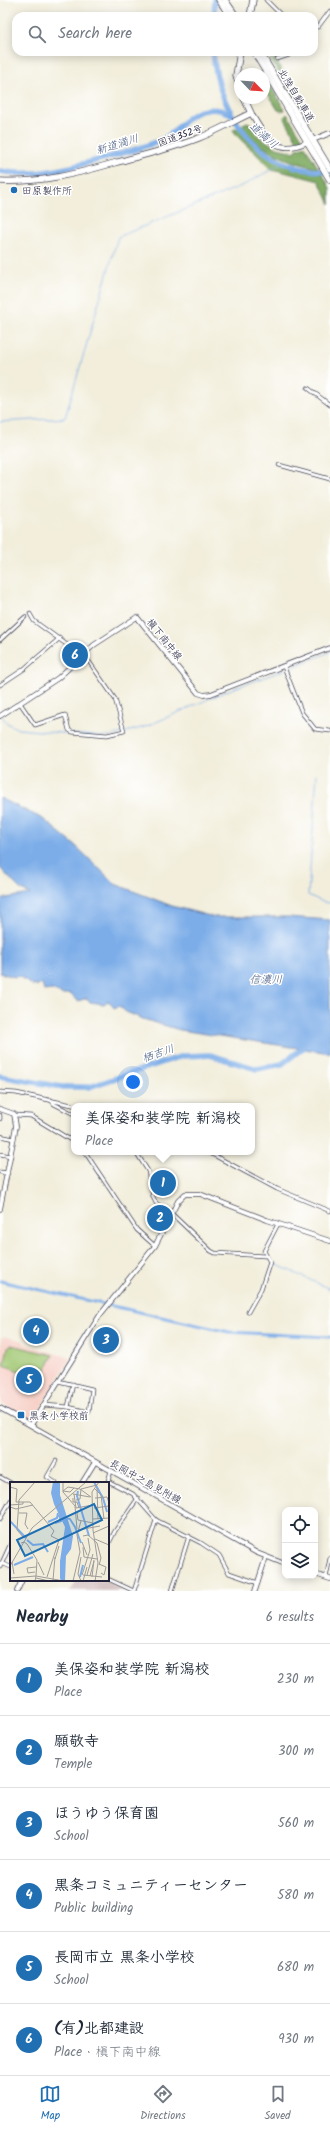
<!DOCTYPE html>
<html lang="en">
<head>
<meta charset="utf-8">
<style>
  body { margin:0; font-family:Kalam,"Klee One",sans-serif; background:#f2f2f3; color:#1f2937 }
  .controls { position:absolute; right:12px; bottom:12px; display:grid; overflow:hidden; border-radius:8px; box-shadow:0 2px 10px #0003 }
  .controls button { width:36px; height:36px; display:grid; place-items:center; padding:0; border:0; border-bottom:1px solid #e0e1e3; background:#fff; color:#1f2937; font:20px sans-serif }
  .compass { position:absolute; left:234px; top:68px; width:36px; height:36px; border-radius:50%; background:#fff; box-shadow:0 2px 10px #0003; rotate:115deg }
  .you { position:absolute; left:133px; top:1082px; width:14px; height:14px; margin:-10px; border:3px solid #fff; border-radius:50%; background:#1a73e8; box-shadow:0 0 0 6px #1a73e833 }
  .badge { display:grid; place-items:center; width:26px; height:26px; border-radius:50%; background:#1f6fb2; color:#fff; font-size:13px; font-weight:700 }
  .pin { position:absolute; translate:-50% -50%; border:2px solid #fff; box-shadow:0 1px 4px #0006 }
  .popup { position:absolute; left:71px; top:1103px; width:184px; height:52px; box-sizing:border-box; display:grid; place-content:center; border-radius:8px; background:#fff; filter:drop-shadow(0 1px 3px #0005); font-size:13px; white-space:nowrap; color:#747a83 }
  .popup b { font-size:15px; color:#1f2937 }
  .popup::after { content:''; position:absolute; left:50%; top:100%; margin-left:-8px; border:8px solid transparent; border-top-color:#fff }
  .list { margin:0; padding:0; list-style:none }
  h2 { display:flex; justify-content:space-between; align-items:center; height:52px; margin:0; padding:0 16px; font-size:17px }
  h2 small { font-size:13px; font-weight:400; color:#747a83 }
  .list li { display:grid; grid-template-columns:26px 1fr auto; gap:12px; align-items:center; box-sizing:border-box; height:72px; padding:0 16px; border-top:1px solid #e0e1e3 }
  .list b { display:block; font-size:15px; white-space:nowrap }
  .list p { margin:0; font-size:13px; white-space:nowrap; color:#747a83 }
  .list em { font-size:13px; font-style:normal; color:#747a83 }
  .icon { flex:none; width:22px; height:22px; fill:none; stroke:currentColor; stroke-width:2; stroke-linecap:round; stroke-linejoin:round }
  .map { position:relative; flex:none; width:330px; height:1591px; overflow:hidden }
  .search { position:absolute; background:#fff; box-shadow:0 2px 10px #0003; left:12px; right:12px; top:12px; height:44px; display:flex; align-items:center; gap:10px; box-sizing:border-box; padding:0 14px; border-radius:12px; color:#747a83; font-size:15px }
  .sheet { height:484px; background:#fff }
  nav { display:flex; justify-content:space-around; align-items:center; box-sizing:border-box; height:56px; border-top:1px solid #e0e1e3; background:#fff; font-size:11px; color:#747a83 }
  nav a { display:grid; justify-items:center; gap:2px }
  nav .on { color:#1f6fb2 }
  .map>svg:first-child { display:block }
</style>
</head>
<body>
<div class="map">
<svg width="330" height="1591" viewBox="0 0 330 1591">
  <rect width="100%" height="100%" fill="#fff"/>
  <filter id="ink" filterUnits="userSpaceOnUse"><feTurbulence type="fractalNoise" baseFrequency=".025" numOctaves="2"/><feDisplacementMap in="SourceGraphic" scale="8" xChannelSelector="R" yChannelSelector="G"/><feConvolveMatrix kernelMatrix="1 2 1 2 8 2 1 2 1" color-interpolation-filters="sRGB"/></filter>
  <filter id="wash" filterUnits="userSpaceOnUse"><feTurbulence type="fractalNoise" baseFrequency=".012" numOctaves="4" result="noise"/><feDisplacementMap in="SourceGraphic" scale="16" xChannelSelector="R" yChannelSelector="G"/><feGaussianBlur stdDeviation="0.9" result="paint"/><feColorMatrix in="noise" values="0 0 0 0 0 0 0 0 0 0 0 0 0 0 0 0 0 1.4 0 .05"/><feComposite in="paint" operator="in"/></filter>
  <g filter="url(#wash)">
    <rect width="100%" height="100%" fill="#f2eedb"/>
    <polygon fill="#f7d1c8" points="3,1336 24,1341 24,1344 71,1358 33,1420 0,1403 0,1348"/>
    <polygon fill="#d2bfc0" points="77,1580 105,1580 123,1591 70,1591"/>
    <polygon fill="#a2c873" stroke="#627557" points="11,1345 53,1355 41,1380 4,1365 8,1347"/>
    <g fill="#81ac65" stroke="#526750">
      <polygon points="266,52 271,52 303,105 299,106"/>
      <polygon points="264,75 266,78 285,110 281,111 278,110 264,87"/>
      <polygon points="287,114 304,141 299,143 298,142 284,117"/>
      <path d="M247,122L250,123L258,136L277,148L295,152L297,149L305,146L319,169C288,161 261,153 241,125Z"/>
      <path d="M239,127C259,153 289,172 322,173L330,188V204L319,181L276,170L274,171C267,167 266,163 260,158C251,148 241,142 233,130Z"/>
    </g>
    <polygon fill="#7dade8" stroke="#506892" points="0,798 43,819 77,847 115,884 172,906 214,917 288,917 330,920 330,1053 180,1030 143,1019 126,1012 119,1006 114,1008 109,1001 104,1004 90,1002 87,998 78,1001 69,993 63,995 52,990 44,991 42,983 37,986 32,985 19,976 15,977 0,973 0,899 30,894 20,889 0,868"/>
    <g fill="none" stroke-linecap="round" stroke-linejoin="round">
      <g stroke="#7dade8" stroke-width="1">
        <path d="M0,422L65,418L118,237L246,184C258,176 271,171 283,162"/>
        <polyline points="287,669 330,652"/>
        <polyline points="2,716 7,723 18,729 104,737"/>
        <polyline points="107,737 145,727 229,690 284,670"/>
        <polyline points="317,774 308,895 323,902 330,903"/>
        <polyline points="275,1264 330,1289"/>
      </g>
      <polyline stroke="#7dade8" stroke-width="3" points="0,1281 229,1332 330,1337"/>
      <g stroke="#7dade8" stroke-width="5.5">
        <polyline points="214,16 215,0"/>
        <path d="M213,52C218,115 261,174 330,171"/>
        <path d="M0,171C39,179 79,165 116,155C133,150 150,146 165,138C178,131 187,114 201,111C210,108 223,109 230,114"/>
        <polyline points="0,1076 62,1087 89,1087 182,1056 210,1055 257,1069 282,1064 308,1044"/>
      </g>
    </g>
  </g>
  <g filter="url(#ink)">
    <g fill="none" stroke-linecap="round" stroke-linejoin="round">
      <defs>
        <g id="street">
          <polyline points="266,0 282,16"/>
          <polyline points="314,26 318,27 330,11"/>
          <polyline points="277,59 289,55 292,52"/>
          <polyline points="308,388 330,405"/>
          <polyline points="279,465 330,479"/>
          <polyline points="0,640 25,617"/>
          <polyline points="284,667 302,713 315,729 330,731"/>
          <polyline points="0,685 24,669 60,638"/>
          <polyline points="20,703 35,725 65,715 69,730 72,732 107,735 124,731 115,699 88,660 34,621 30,614"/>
          <polyline points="0,1092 16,1093 77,1106"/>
          <polyline points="51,1100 54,1104 74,1114"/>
          <polyline points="0,1115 0,1119"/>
          <polyline points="15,1115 31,1116 74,1142"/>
          <polyline points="0,1136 14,1139"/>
          <polyline points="85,1152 137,1230 155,1246"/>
          <polyline points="136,1152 148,1171 153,1197 156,1203 172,1214 211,1251 215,1253 265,1256"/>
          <polyline points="208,1152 277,1189 330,1211"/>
          <polyline points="0,1154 11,1156"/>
          <polyline points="0,1172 8,1173"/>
          <polyline points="248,1312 261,1289 270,1262 264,1251 278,1224"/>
          <polyline points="44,1405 68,1407 89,1412 92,1389 58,1381"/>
          <polyline points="68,1407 73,1384"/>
          <polyline points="56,1461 47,1477 56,1483"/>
          <polyline points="111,1471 108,1481 133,1494 156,1520 201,1543 219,1555 229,1573 258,1583"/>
          <polyline points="0,1477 11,1483"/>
          <polyline points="0,1519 11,1500"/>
          <polyline points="108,1545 115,1531 138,1498"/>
          <polyline points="0,1563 11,1567"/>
          <polyline points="0,1567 11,1543"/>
          <polyline points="326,1578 330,1558"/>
          <polyline points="108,1579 134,1591 156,1520"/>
          <polyline points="172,1591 189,1536"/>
        </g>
        <g id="secondary">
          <polyline points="0,716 58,678 94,645 137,617 198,693 204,695 211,694 330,648"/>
          <polyline points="0,1109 14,1114 16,1126 0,1209"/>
          <polyline points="0,1408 257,1553 285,1564"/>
          <polyline points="31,1425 100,1315 155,1246 178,1201 185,1194 200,1194 267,1220 330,1241"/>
          <polyline points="82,1483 95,1462"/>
          <polyline points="315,1574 330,1579"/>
          <polyline points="17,1591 22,1580"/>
          <polyline points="255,1591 266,1557"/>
        </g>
        <g id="primary">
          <path d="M251,113C265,136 274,156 305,143"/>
          <polyline points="315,139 330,133"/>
        </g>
        <g id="highway">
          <polyline points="219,0 230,16"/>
          <polyline points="225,0 236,16"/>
          <polyline points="250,16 253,0"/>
          <polyline points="254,52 330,180"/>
          <polyline points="260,52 330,169"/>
          <polyline points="240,90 236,75 240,52"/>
          <path d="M0,181C40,183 76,174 114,163C143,155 171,149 199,138C217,131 234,121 251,113L244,98"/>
        </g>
      </defs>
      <use href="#street" stroke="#414153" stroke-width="4.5"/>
      <use href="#secondary" stroke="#414153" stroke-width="5.5"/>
      <use href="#primary" stroke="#414153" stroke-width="6"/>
      <use href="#highway" stroke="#414153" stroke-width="7"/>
      <use href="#street" stroke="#fff" stroke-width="3"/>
      <use href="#secondary" stroke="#fff" stroke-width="4"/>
      <use href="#primary" stroke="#fff" stroke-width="4.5"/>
      <use href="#highway" stroke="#fff" stroke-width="5.5"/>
    </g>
  </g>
  <g fill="#1f6fb2" stroke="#fff" stroke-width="1.5">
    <circle cx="14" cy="190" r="4"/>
    <rect x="17" y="1411" width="8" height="8" rx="2"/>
  </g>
  <g text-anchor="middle" stroke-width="3" stroke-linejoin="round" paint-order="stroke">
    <g font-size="10" fill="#22223b" stroke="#fff">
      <text transform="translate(297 95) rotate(59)" y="4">北陸自動車道</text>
      <text transform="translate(180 135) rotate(-20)" y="4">国道352号</text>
      <text transform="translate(165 639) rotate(51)" y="4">槇下南中線</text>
      <text transform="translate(146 1481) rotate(29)" y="4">長岡中之島見附線</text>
    </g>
    <g font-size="10" fill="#22223b" stroke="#fff" text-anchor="start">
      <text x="22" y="194">田原製作所</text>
      <text x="29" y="1419">黒条小学校前</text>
    </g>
    <g font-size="11" font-style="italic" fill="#465a80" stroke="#fff">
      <text transform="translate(264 135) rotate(41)" y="4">道満川</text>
      <text transform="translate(117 144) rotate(-17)" y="4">新道満川</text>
      <text x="266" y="983">信濃川</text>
      <text transform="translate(158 1053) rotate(-19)" y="4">栖吉川</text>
    </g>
  </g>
  <g transform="translate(10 1482)">
    <rect width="99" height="99" fill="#f2eedb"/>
    <path d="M43,0H50V13L63,54L61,67L56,74L55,99H51L50,96V79L55,45L44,22L41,11Z" fill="#7dade8"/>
    <path fill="none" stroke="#7dade8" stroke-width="2" d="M84,0L93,16M68,9L67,14L79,54M93,16L97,30M56,36L60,37L65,45L71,61M0,39L16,56M38,40L47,36L48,31M45,41L51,39L49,33M17,58L23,63L33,62L38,70M4,83L23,75M70,95L73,83"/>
    <path fill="none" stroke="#9f9c9b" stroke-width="1" d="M53,0V10L65,24L67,47M0,5L7,7L6,20H20L44,49L41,54L49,58L37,95M84,6L91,13L94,37M87,6L88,37M53,9L58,5L70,7L81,15M53,9L60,10L64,6M63,12L80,15M64,12L66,26M63,16V20H67L69,26M85,16L97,15L99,21M66,18L70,17L71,7L87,3M0,23L13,22V20M0,25L6,27L23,23M66,26L83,23M84,26L99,24M9,31H17L15,42L18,47M67,31L68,38L83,41M83,37L99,36M68,48L90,44M83,51L99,44M73,54L78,53L87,61L91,76L89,83M14,56L7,48L9,18L25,0M85,57L99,63M72,60L77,73M11,61L14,60L17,62L27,78L26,94L54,99M73,65L74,75L87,77M71,75L68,92L71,99M45,77L49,64M2,80L4,92M28,80L34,93M89,82L96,85L94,93L91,91M0,84L22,46L76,0M25,90L18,91L17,86L26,85M72,93L80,68L78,56M73,93L92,95M77,93L83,72M80,94L84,79M82,95L84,78M0,96L26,94L25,99M26,96L39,99M43,98L45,75M63,99L70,70L67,53L71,39M73,99L77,85M85,99L88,81L83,48L82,10L89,0"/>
    <path fill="#1f6fb2" fill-opacity="0.15" stroke="#1f6fb2" stroke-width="2" d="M84,22L92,38L15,74L7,58Z"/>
    <rect width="99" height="99" fill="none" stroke="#22223b" stroke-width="2"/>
  </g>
</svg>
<div class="controls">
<button><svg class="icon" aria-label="locate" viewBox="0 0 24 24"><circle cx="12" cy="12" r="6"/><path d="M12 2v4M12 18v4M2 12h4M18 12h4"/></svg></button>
<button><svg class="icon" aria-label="layers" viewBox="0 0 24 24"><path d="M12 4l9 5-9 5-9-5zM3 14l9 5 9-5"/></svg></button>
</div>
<svg class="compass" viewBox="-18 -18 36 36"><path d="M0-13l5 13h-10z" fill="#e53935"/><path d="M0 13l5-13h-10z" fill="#747a83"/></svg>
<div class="you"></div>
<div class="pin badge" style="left:163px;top:1183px">1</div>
<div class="popup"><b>美保姿和装学院 新潟校</b>Place</div>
<div class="pin badge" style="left:160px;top:1218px">2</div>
<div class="pin badge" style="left:106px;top:1340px">3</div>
<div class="pin badge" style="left:36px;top:1331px">4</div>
<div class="pin badge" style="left:29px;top:1380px">5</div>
<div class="pin badge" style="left:75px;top:655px">6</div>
<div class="search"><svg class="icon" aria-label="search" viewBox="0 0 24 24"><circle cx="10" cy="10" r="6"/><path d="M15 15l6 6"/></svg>Search here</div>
</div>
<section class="sheet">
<h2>Nearby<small>6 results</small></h2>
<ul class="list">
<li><span class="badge">1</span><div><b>美保姿和装学院 新潟校</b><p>Place</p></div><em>230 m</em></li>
<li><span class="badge">2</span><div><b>願敬寺</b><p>Temple</p></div><em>300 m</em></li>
<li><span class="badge">3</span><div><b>ほうゆう保育園</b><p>School</p></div><em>560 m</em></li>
<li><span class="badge">4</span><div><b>黒条コミュニティーセンター</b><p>Public building</p></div><em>580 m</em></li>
<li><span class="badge">5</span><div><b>長岡市立 黒条小学校</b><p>School</p></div><em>680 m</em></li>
<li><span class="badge">6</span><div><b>(有)北都建設</b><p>Place · 槇下南中線</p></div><em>930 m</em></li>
</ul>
</section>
<nav>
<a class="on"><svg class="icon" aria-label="map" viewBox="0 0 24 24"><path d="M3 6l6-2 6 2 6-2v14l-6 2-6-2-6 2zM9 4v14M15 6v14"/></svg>Map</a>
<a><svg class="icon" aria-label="directions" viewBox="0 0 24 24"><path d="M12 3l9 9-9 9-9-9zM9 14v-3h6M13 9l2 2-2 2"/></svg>Directions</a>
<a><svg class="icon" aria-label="saved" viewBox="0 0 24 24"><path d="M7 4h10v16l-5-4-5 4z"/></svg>Saved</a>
</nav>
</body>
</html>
